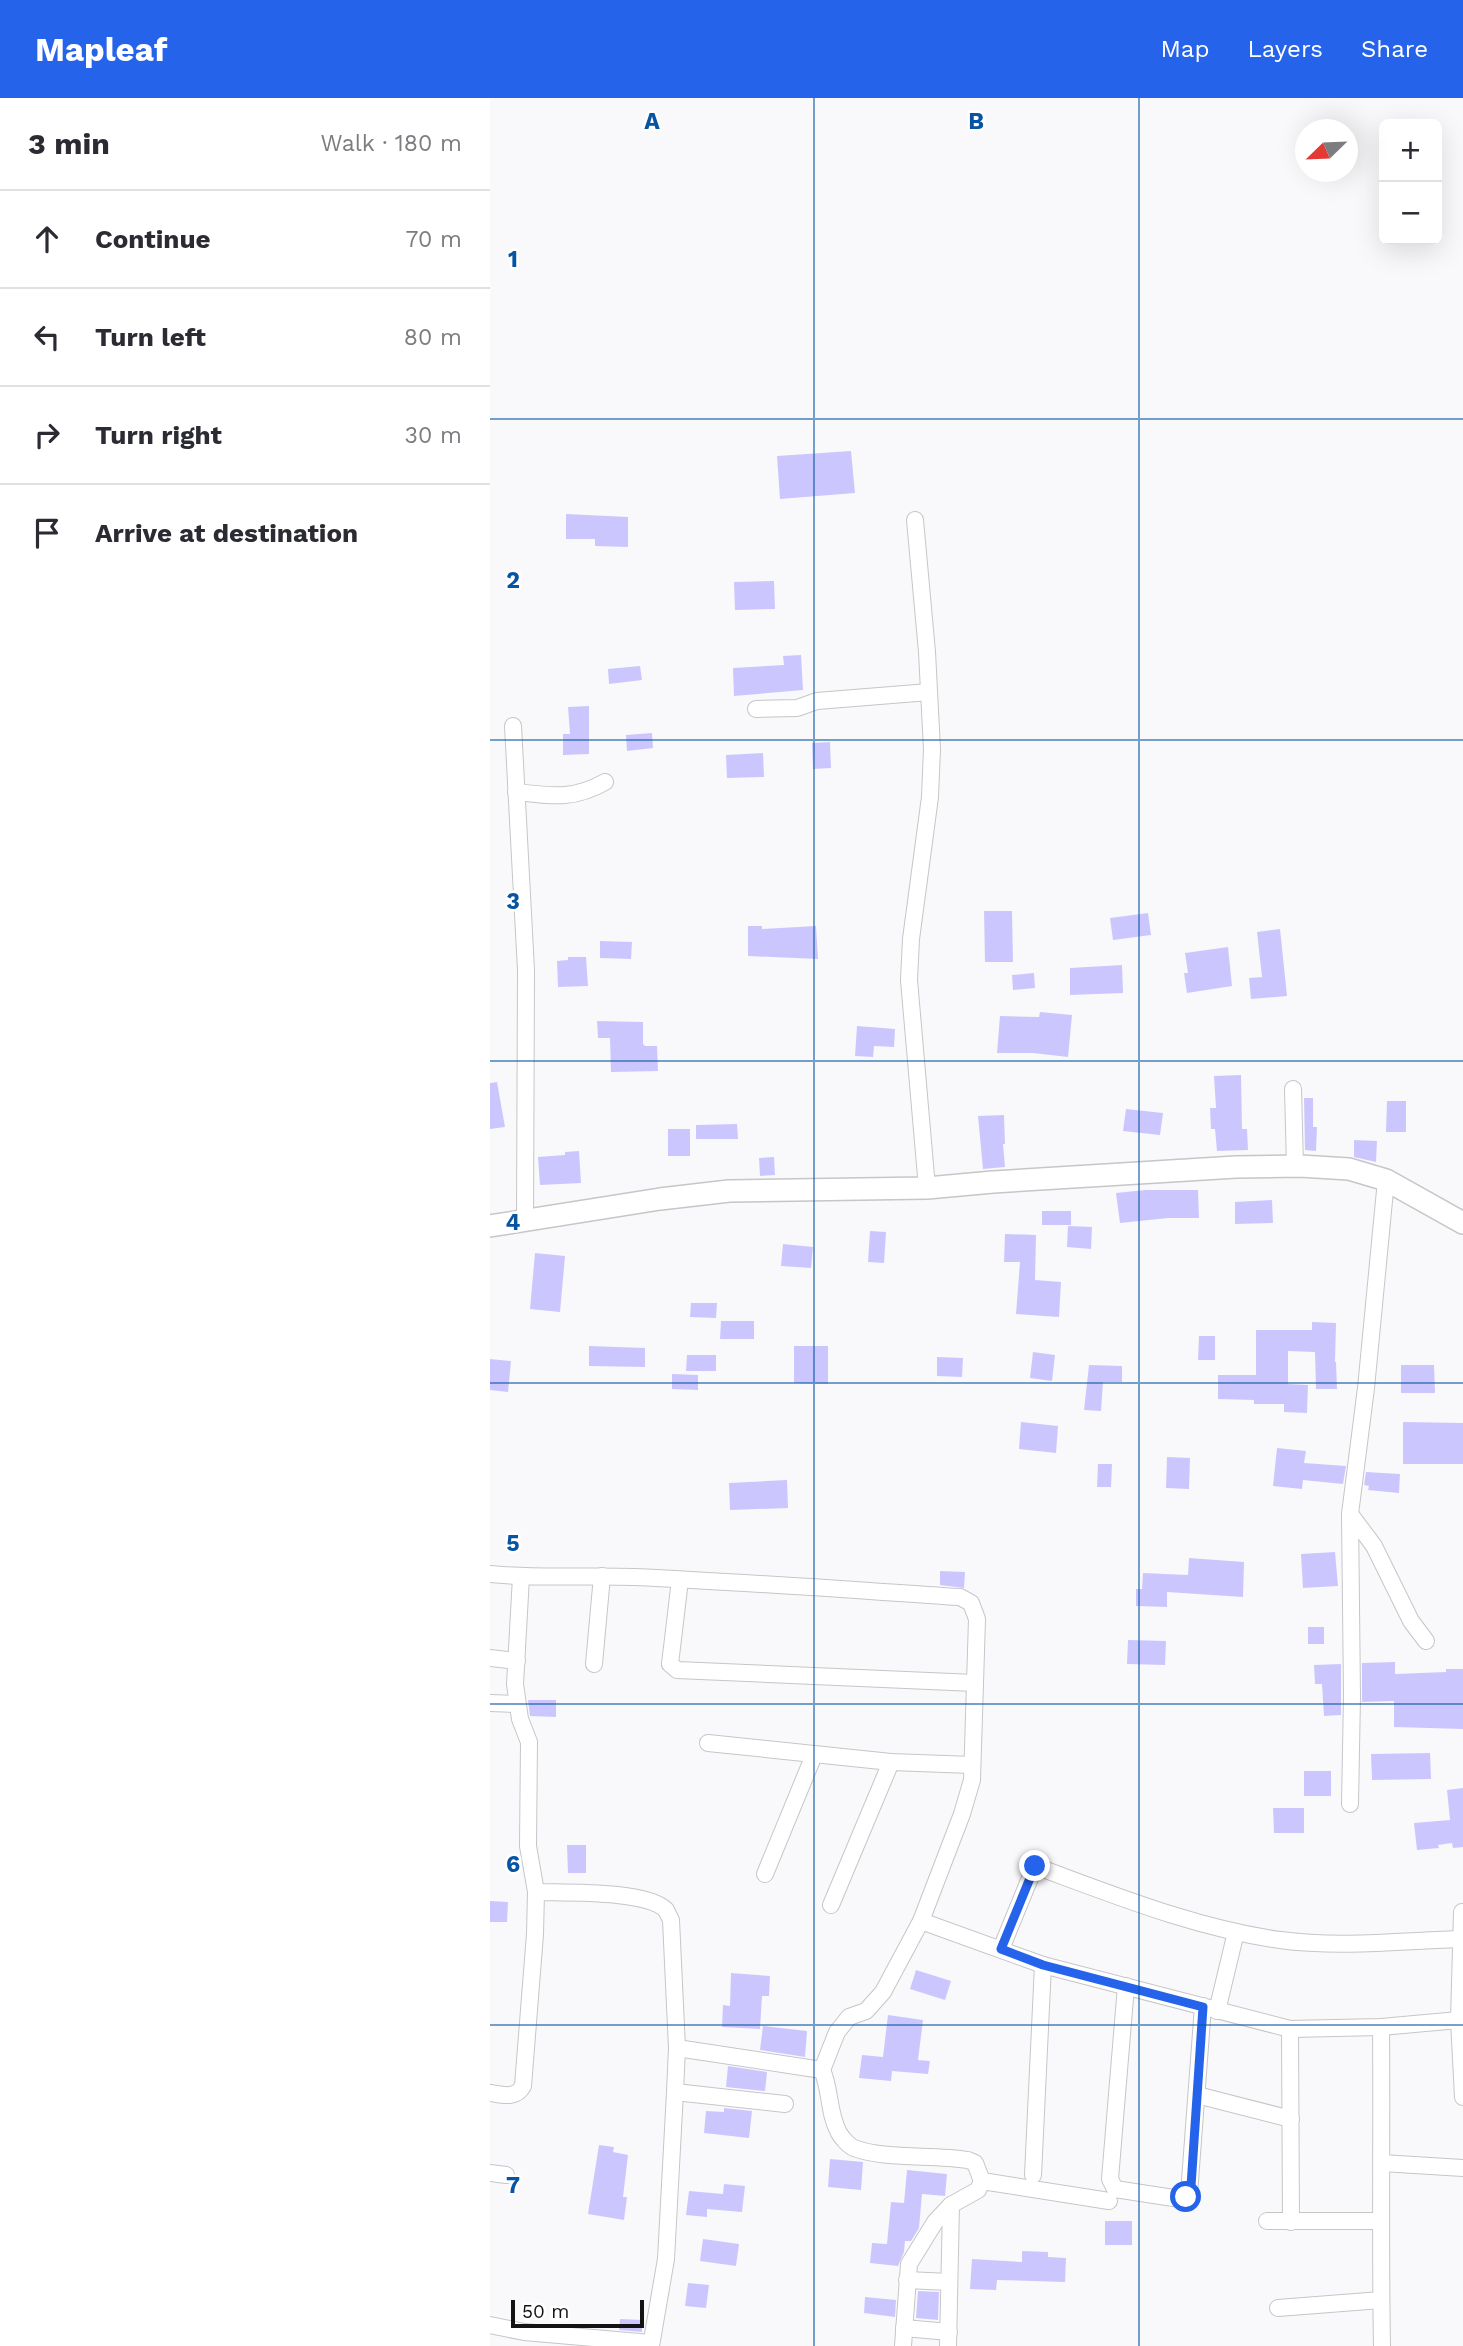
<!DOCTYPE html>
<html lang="en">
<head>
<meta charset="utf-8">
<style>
  body { margin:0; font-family:"Work Sans",sans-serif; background:#f2f2f3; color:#2b2b33 }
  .controls { position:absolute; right:21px; top:21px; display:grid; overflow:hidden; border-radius:10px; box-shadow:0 7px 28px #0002 }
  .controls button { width:63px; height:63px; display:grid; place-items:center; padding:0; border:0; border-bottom:2px solid #e1e1e2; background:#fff; color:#2b2b33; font:35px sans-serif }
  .compass { position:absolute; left:805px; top:21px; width:63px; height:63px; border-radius:50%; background:#fff; box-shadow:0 7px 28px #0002; rotate:247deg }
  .scale { position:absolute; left:21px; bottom:18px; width:133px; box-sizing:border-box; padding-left:7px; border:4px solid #131314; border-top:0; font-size:19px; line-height:24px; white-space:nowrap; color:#131314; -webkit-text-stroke:5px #fff; paint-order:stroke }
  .stop { position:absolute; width:21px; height:21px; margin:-16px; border:5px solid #2563eb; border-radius:50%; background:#fff }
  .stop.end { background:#2563eb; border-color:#fff; box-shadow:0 2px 7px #0008 }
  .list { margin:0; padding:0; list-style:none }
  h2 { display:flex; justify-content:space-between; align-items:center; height:91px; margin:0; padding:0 28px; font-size:30px }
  h2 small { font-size:23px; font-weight:400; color:#7c7c81 }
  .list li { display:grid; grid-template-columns:46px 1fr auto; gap:21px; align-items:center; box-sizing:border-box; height:98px; padding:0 28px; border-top:2px solid #e1e1e2 }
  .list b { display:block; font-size:26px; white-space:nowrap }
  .list em { font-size:23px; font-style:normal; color:#7c7c81 }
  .icon { flex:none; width:38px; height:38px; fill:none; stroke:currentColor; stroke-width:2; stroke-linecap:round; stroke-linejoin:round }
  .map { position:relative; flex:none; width:973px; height:2248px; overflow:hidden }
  header { display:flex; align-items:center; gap:42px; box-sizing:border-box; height:98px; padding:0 35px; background:#2563eb; color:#fff }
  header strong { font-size:33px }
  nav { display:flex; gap:38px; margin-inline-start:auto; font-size:24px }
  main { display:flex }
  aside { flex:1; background:#fff }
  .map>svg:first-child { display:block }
</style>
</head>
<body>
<header>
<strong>Mapleaf</strong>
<nav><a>Map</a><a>Layers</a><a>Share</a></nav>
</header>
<main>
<aside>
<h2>3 min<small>Walk · 180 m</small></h2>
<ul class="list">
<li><svg class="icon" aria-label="ahead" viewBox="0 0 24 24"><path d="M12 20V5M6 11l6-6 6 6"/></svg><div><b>Continue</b></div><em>70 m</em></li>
<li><svg class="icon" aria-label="left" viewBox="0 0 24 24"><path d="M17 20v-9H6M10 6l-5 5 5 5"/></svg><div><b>Turn left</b></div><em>80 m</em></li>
<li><svg class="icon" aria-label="right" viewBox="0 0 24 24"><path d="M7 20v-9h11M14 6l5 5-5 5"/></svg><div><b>Turn right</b></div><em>30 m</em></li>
<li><svg class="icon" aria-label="arrive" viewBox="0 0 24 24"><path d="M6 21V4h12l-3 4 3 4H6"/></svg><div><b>Arrive at destination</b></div></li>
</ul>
</aside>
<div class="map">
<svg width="973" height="2248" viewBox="0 0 973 2248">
  <rect width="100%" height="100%" fill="#f9f9fb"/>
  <g fill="#cbc7fe">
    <polygon points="361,353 365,395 290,401 287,358"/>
    <polygon points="76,416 138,419 138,449 105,448 105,441 76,441"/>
    <polygon points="284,483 285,511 245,512 244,484"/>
    <polygon points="311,557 313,592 244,598 243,570 294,567 293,558"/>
    <polygon points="150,568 152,582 119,586 118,571"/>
    <polygon points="99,608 99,656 73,657 73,636 80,636 78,609"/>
    <polygon points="162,635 163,650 137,653 136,637"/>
    <polygon points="340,644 341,670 323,671 322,645"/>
    <polygon points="273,655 274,679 237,680 236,657"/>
    <polygon points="494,813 522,813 523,864 495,864"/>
    <polygon points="658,815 661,837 623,842 620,820"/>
    <polygon points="258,828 272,828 272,831 326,828 328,861 258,858"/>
    <polygon points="790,831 797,898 761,901 759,880 772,879 767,834"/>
    <polygon points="110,843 142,844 141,861 110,860"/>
    <polygon points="738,849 742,888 697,895 694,875 698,875 695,855"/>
    <polygon points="78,859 96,859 98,888 68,889 67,863 78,862"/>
    <polygon points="632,867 633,895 580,897 580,870"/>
    <polygon points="544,875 545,890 523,892 522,877"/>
    <polygon points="550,914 582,917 578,959 543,955 507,955 510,918 549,919"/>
    <polygon points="107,923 153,924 153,946 155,948 167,948 168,973 121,974 120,940 108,940"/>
    <polygon points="367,928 405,931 404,949 384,948 383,959 365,958"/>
    <polygon points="751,977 752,1031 757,1031 758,1052 727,1053 725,1031 721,1031 720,1010 726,1010 724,978"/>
    <polygon points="7,984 15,1029 0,1031 0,985"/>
    <polygon points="814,1000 823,1000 823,1029 827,1029 826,1053 815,1052"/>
    <polygon points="897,1003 916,1003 916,1034 896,1034"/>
    <polygon points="636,1011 673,1015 670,1037 633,1033"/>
    <polygon points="514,1017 515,1046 513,1046 515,1069 493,1071 488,1018"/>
    <polygon points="247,1026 248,1041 206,1041 206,1027"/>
    <rect x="178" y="1031" width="22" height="27"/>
    <polygon points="864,1042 887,1043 886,1064 864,1059"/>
    <polygon points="89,1053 91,1085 50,1087 48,1059 75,1057 75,1054"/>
    <polygon points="284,1059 285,1077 270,1078 269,1060"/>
    <polygon points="655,1092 708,1092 709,1120 678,1120 630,1125 626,1095"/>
    <polygon points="782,1102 783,1125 745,1126 745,1104"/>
    <rect x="552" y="1113" width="29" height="14"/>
    <polygon points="578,1128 602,1129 601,1151 577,1149"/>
    <polygon points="380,1133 396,1134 394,1165 378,1164"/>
    <polygon points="515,1136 546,1137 545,1182 571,1184 569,1219 526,1216 530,1164 514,1164"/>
    <polygon points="293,1146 323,1149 321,1170 291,1168"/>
    <polygon points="45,1155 75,1158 70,1214 40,1211"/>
    <polygon points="201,1205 227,1205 226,1220 200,1219"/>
    <polygon points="231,1223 264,1223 264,1241 230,1241"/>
    <polygon points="822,1224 846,1225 845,1264 846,1264 847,1291 826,1291 825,1254 798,1253 798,1286 818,1287 817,1315 794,1314 794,1306 764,1306 764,1302 728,1301 728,1277 766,1277 766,1232 822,1232"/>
    <polygon points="709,1238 725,1238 725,1262 708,1262"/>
    <polygon points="99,1248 155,1250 155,1269 99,1268"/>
    <polygon points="304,1248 338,1248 338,1286 304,1285"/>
    <polygon points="543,1254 565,1257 562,1283 540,1280"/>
    <polygon points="197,1257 226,1257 226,1273 196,1273"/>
    <polygon points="447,1259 473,1260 472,1279 447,1278"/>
    <polygon points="0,1261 21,1263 18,1294 0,1292"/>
    <polygon points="599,1267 632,1268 632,1284 613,1284 611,1313 594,1312"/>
    <polygon points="911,1267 944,1267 945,1295 911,1295"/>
    <polygon points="182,1276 208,1277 208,1292 182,1291"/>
    <polygon points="531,1324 568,1328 566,1355 529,1351"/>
    <polygon points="913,1324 973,1325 973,1366 913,1366"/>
    <polygon points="787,1350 816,1353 814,1365 856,1368 853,1386 813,1382 812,1391 783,1388"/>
    <polygon points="677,1359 700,1360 699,1391 676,1390"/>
    <polygon points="608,1366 622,1366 621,1389 607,1389"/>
    <polygon points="876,1374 910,1376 909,1395 878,1392 879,1388 874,1387"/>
    <polygon points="297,1382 298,1410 240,1412 239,1385"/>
    <polygon points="845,1454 848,1488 813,1490 811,1456"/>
    <polygon points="699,1460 754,1464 753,1499 677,1494 677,1509 646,1508 646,1491 652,1491 653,1475 698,1477"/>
    <polygon points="450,1473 475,1474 474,1490 450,1487"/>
    <rect x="818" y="1529" width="16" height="17"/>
    <polygon points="638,1542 676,1543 675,1567 637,1566"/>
    <polygon points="905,1564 905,1576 956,1574 956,1571 973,1571 973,1631 904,1629 904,1603 872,1604 872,1565"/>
    <polygon points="851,1566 851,1617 834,1618 832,1586 825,1586 824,1567"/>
    <polygon points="38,1602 66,1602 66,1619 40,1618"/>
    <polygon points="940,1655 941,1681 882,1682 881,1656"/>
    <rect x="814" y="1673" width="27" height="25"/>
    <polygon points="973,1690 973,1749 963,1750 962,1745 948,1747 949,1750 927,1752 924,1725 960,1722 957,1692"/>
    <polygon points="783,1710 814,1710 814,1735 784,1735"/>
    <polygon points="77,1747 96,1747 96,1775 78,1775"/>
    <polygon points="0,1803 18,1804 17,1824 0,1824"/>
    <polygon points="426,1872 461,1883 455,1902 420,1891"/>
    <polygon points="241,1875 280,1878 279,1898 272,1898 270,1931 232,1929 233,1907 240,1908"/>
    <polygon points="398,1917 433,1922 428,1962 440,1963 438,1976 402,1973 401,1983 369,1980 372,1957 393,1959"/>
    <polygon points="273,1928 317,1933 315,1959 270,1952"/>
    <polygon points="238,1968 277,1974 275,1993 236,1989"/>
    <polygon points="234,2010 262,2013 259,2040 214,2035 216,2013 234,2014"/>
    <polygon points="109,2047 124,2049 123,2054 138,2057 133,2099 137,2099 134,2122 98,2116"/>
    <polygon points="340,2061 373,2064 371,2092 338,2089"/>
    <polygon points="417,2072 457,2076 455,2098 432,2096 429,2130 421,2143 415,2143 414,2154 408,2168 380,2165 382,2145 397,2146 401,2104 414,2105"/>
    <polygon points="234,2086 255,2088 252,2114 217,2111 217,2119 196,2117 199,2093 233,2096"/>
    <rect x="615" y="2123" width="27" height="24"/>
    <polygon points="213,2141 249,2146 246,2168 210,2163"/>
    <polygon points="532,2153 558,2154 558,2159 576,2160 575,2184 507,2182 506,2192 480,2191 482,2161 532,2164"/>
    <polygon points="198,2185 219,2187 216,2210 195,2208"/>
    <polygon points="428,2193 449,2194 448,2222 426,2220"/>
    <polygon points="375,2199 406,2202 405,2219 374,2215"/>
    <polygon points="130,2221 152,2222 152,2234 129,2232"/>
  </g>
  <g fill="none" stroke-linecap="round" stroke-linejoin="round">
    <defs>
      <g id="minor">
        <polyline points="425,422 437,554 442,651 440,699 421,841 419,882 437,1090"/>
        <polyline points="266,611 307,610 327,603 439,594"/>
        <polyline points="23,628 36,872 35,1124"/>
        <path d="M26,694C62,698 83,702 115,684"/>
        <polyline points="803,991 805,1068"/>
        <polyline points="860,1416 884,1448 921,1523 936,1543"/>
        <path d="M0,1476C48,1481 96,1477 144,1479C253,1484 362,1492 470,1499L481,1505L487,1521L482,1682L472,1716L431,1823L553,1867L800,1931L891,1929L969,1922"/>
        <polyline points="190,1482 180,1566 187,1572 485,1585"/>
        <polyline points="0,1560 27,1563"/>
        <polyline points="104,1566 112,1478"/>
        <polyline points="0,1605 27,1606"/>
        <polyline points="218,1645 401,1664 482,1667"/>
        <polyline points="860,1706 862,1598 860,1416 876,1290 896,1082"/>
        <path d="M545,1768C624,1797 705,1830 790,1842C849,1850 912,1843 971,1841"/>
        <polyline points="275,1776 324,1657"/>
        <path d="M46,1794C74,1795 157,1792 176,1812C177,1814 180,1820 181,1822L187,1950L185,1994L176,2161L161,2248"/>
        <polyline points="341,1807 401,1664"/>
        <polyline points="972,1814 969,1922 973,1999"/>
        <polyline points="511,1851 547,1763"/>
        <polyline points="636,1888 620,2081 625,2091 690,2101 699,2096 713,1908"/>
        <polyline points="727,1913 746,1834"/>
        <path d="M891,1929C892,2035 890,2141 892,2248"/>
        <polyline points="800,1931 801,2124"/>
        <path d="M187,1950L332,1972C341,1992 338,2015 349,2035C352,2040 359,2048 364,2050C396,2062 443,2056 478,2062L485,2065L492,2083"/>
        <polyline points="332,1972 347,1934 359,1919 376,1913 393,1894 431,1823"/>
        <polyline points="185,1994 295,2006"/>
        <path d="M0,1995C13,1997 26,2001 33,1988L45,1836L46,1794L38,1748L39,1644L30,1621L25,1586L31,1479"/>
        <polyline points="707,1997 801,2021"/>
        <polyline points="892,2065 973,2070"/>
        <polyline points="0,2075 16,2077"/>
        <polyline points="543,2077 553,1867"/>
        <polyline points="777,2123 890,2123"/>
        <polyline points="417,2182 459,2184"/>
        <polyline points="788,2210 891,2202"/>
        <polyline points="0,2227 34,2234 161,2245"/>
        <polyline points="414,2230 459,2234"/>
        <polyline points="413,2248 419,2166 445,2124 461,2107"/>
        <polyline points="458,2248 461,2107 488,2092 492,2083 619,2103"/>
      </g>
      <polyline id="tertiary" points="0,1128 170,1101 239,1093 437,1090 503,1084 746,1069 810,1068 859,1071 896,1082 973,1125"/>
    </defs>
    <use href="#minor" stroke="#c6c6c8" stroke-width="18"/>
    <use href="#tertiary" stroke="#c6c6c8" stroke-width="24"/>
    <use href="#minor" stroke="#fff" stroke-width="16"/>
    <use href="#tertiary" stroke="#fff" stroke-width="21"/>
  </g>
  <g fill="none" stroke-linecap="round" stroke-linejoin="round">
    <polyline stroke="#2563eb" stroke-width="9" points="545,1768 511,1851 553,1867 713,1909 701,2088 696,2099"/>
  </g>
  <path fill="none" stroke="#0754a3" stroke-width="2" stroke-opacity="0.55" d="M324,0V2248M649,0V2248M0,321H973M0,642H973M0,963H973M0,1285H973M0,1606H973M0,1927H973"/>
  <g font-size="23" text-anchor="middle" font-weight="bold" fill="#0754a3" stroke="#fff" stroke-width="5" stroke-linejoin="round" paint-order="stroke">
    <text x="162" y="31">A</text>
    <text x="486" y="31">B</text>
    <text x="23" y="169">1</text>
    <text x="23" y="490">2</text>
    <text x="23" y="811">3</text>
    <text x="23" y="1132">4</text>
    <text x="23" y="1453">5</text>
    <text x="23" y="1774">6</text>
    <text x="23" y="2095">7</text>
  </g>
</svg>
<div class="controls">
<button>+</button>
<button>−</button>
</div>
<svg class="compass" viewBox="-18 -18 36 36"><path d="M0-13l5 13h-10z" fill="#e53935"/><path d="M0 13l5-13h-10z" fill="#7c7c81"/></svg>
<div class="scale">50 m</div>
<div class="stop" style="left:696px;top:2099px"></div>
<div class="stop end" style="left:545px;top:1768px"></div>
</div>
</main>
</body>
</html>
